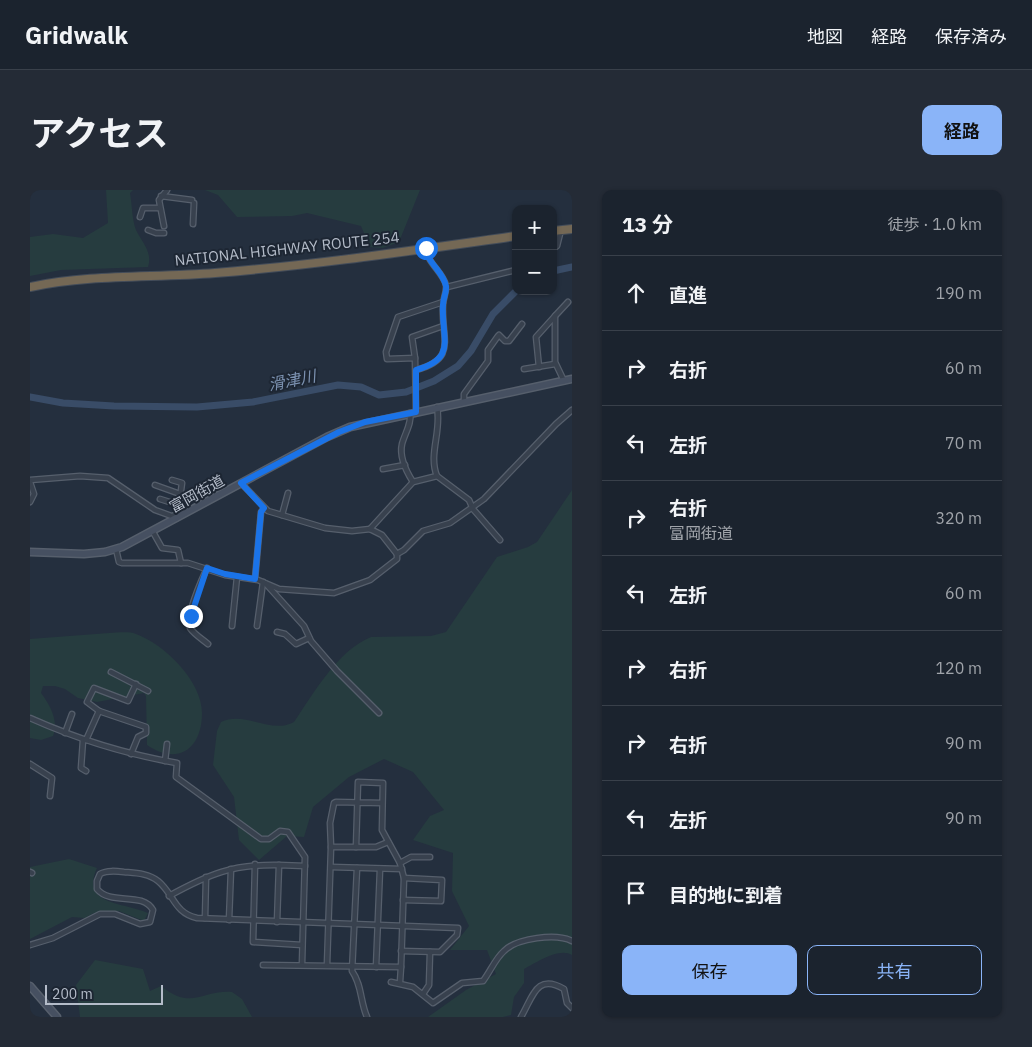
<!DOCTYPE html>
<html lang="ja">
<head>
<meta charset="utf-8">
<style>
  body { margin:0; font-family:"IBM Plex Sans","Noto Sans JP",sans-serif; background:#242b36; color:#f1f3f6 }
  .controls { position:absolute; right:15px; top:15px; display:grid; overflow:hidden; border-radius:10px; box-shadow:0 1px 4px #0004 }
  .controls button { width:45px; height:45px; display:grid; place-items:center; padding:0; border:0; border-bottom:1px solid #39404a; background:#1b232e; color:#f1f3f6; font:25px sans-serif }
  .scale { position:absolute; left:15px; bottom:12px; width:118px; box-sizing:border-box; padding-left:5px; border:2px solid #b4bcc9; border-top:0; font-size:14px; line-height:18px; white-space:nowrap; color:#b4bcc9; -webkit-text-stroke:4px #1d2633; paint-order:stroke }
  .stop { position:absolute; width:15px; height:15px; margin:-11px; border:4px solid #1a73e8; border-radius:50%; background:#fff }
  .stop.end { background:#1a73e8; border-color:#fff; box-shadow:0 1px 5px #0008 }
  .list { margin:0; padding:0; list-style:none }
  h2 { display:flex; justify-content:space-between; align-items:center; height:65px; margin:0; padding:0 20px; font-size:21px }
  h2 small { font-size:16px; font-weight:400; color:#a0a4aa }
  .list li { display:grid; grid-template-columns:32px 1fr auto; gap:15px; align-items:center; box-sizing:border-box; height:75px; padding:0 20px; border-top:1px solid #39404a }
  .list b { display:block; font-size:19px; white-space:nowrap }
  .list p { margin:0; font-size:16px; white-space:nowrap; color:#a0a4aa }
  .list em { font-size:16px; font-style:normal; color:#a0a4aa }
  .actions { display:flex; gap:10px; padding:15px 20px }
  .actions a { flex:1; padding:11px 0; border:1px solid #8ab4f8; border-radius:10px; text-align:center; font-size:18px; color:#8ab4f8 }
  .actions .main { background:#8ab4f8; color:#111 }
  .icon { flex:none; width:28px; height:28px; fill:none; stroke:currentColor; stroke-width:2; stroke-linecap:round; stroke-linejoin:round }
  .map { position:relative; flex:none; width:542px; height:827px; overflow:hidden; border-radius:10px }
  header { display:flex; align-items:center; gap:30px; box-sizing:border-box; height:70px; padding:0 25px; background:#1b232e; border-bottom:1px solid #39404a }
  header strong { font-size:24px }
  nav { display:flex; gap:28px; margin-inline-start:auto; font-size:18px }
  .intro { display:flex; align-items:center; justify-content:space-between; box-sizing:border-box; height:120px; padding:0 30px }
  h1 { margin:0; font-size:35px }
  .button { padding:12px 22px; border-radius:10px; background:#8ab4f8; color:#111; font-size:18px; font-weight:700 }
  main { display:flex; gap:30px; padding:0 30px }
  aside { flex:1; background:#1b232e; border-radius:10px; box-shadow:0 1px 4px #0004 }
  .map>svg:first-child { display:block }
</style>
</head>
<body>
<header>
<strong>Gridwalk</strong>
<nav><a>地図</a><a>経路</a><a>保存済み</a></nav>
</header>
<div class="intro"><h1>アクセス</h1><a class="button">経路</a></div>
<main>
<div class="map">
<svg width="542" height="827" viewBox="0 0 542 827">
  <rect width="100%" height="100%" fill="#242f3e"/>
  <g fill="#263c3f">
    <path d="M76,0H103L100,3C102,14 102,30 106,40C112,52 123,63 118,77L31,80L0,86V47L23,44L53,48L78,33Z"/>
    <polygon points="175,0 390,0 369,52 353,58 340,57 331,36 277,23 262,26 207,27 188,5"/>
    <path d="M542,300V765C529,757 506,773 494,779V793L484,807L481,825L473,827H398L436,800L466,784L457,760H420L439,736L422,701L423,663L383,650L400,626L414,620L383,582L354,569L319,587L283,617L274,647L257,646L229,670L209,650L204,607L183,575L187,541L191,532C215,520 241,545 264,532C284,503 307,461 341,447L401,446L416,442L467,367L498,357L507,352Z"/>
    <path d="M79,443C87,443 98,441 106,444C134,454 172,491 172,523C172,559 148,576 117,555L116,506L114,503L67,512L48,508L35,499L25,496H13L11,503C20,515 29,531 23,546L11,550L0,548V449Z"/>
    <path d="M39,669L67,678C50,715 93,712 118,723L114,731L89,721L64,723L55,728L42,727L0,749V677Z"/>
    <path d="M65,770L113,779L120,801L131,796C162,821 171,800 202,802L212,809L222,827H50L46,795Z"/>
  </g>
  <g fill="none" stroke-linecap="round" stroke-linejoin="round">
    <g stroke="#394c67" stroke-width="7">
      <polyline points="523,81 542,77"/>
      <polyline points="0,207 33,213 84,216 167,217 223,212 308,195 331,197 349,205 376,202 404,191 428,176 441,161 463,124 486,101"/>
    </g>
    <defs>
      <g id="street">
        <polyline points="131,6 162,10"/>
        <polyline points="110,27 113,18 129,18"/>
        <polyline points="163,34 164,13"/>
        <polyline points="134,36 129,10 137,0"/>
        <polyline points="118,40 126,43 134,43"/>
        <polyline points="523,59 527,56 531,40"/>
        <polyline points="417,97 486,80"/>
        <polyline points="385,168 382,147 413,136"/>
        <polyline points="509,177 506,147 525,126"/>
        <polyline points="494,179 525,174"/>
        <path d="M386,180C428,169 411,149 413,115C413,108 417,102 416,95C412,81 397,73 396,58"/>
        <polyline points="534,191 525,172 525,126 538,112"/>
        <polyline points="434,212 434,204 458,171 458,160 468,146 469,145 475,151 479,151 492,134"/>
        <path d="M407,217C412,241 398,264 407,286L439,310L443,319L470,350"/>
        <polyline points="386,221 385,168 357,169 356,162 368,127 413,112"/>
        <path d="M380,223C382,233 375,243 372,254C369,267 376,281 383,292"/>
        <polyline points="353,279 375,275"/>
        <polyline points="0,290 50,286 78,288 125,320 147,328"/>
        <polyline points="142,290 152,293 148,323 143,326"/>
        <polyline points="0,292 4,304 0,312"/>
        <polyline points="211,293 238,321 295,338 322,341 340,339 352,345 367,364"/>
        <polyline points="125,295 150,304"/>
        <polyline points="130,309 149,315"/>
        <polyline points="252,325 258,303"/>
        <polyline points="340,339 383,292 407,286"/>
        <polyline points="123,342 132,358 148,360 151,373"/>
        <polyline points="86,359 89,372 92,373 158,373 195,385 228,390 249,399 304,403 340,390 367,369 367,364 374,360 393,341 420,333 454,309 526,234 542,220"/>
        <path d="M177,378C172,389 155,428 160,438C164,444 172,449 178,454"/>
        <polyline points="225,389 231,322 234,318"/>
        <polyline points="236,394 274,436 281,451 307,481 349,523"/>
        <polyline points="202,436 207,387"/>
        <polyline points="227,436 233,392"/>
        <polyline points="247,442 255,444 266,454 279,448"/>
        <polyline points="81,482 118,501"/>
        <path d="M0,528C47,549 95,564 147,573L146,587L231,649H239L250,641L258,642L275,667L272,774"/>
        <polyline points="35,543 42,524"/>
        <polyline points="53,550 51,578 56,581"/>
        <polyline points="56,550 69,521"/>
        <polyline points="101,564 108,547 116,543 116,537 69,521 57,512 64,498 98,511 106,494"/>
        <polyline points="135,571 137,554"/>
        <polyline points="0,574 22,588 20,606"/>
        <polyline points="352,613 306,612 304,613 300,633 301,657 326,657 328,592 353,593 352,640 370,673"/>
        <polyline points="326,657 346,657 358,652"/>
        <polyline points="225,674 223,752 272,755"/>
        <polyline points="301,677 372,679"/>
        <path d="M327,678L322,781C332,795 330,811 337,827"/>
        <polyline points="0,682 2,683"/>
        <path d="M139,706C179,684 203,674 249,675"/>
        <polyline points="373,710 411,711 412,690 374,688"/>
        <polyline points="175,728 176,687"/>
        <polyline points="199,730 201,679"/>
        <polyline points="247,732 249,675 275,676"/>
        <path d="M0,755L23,748L70,724H85L110,734L120,732L123,720C112,701 81,716 67,699V691L70,684C77,680 86,681 94,682C105,683 118,683 128,691C144,704 144,723 167,728L428,738L427,745L410,762L371,761"/>
        <polyline points="233,775 371,777 374,688 370,673 381,667 400,667"/>
        <polyline points="297,775 301,657"/>
        <polyline points="346,777 350,679"/>
        <path d="M361,792L383,797L403,813L432,793L453,791C460,782 465,769 474,761C487,748 526,743 542,751"/>
        <polyline points="370,792 371,777"/>
        <polyline points="393,804 399,795 400,762"/>
        <path d="M491,827C503,807 506,783 534,799L537,813L542,818"/>
      </g>
      <g id="secondary">
        <polyline points="0,362 54,364 75,362 92,357 297,247 320,237 542,189"/>
        <polyline points="0,796 27,827"/>
      </g>
      <g id="highway">
        <polyline points="523,41 542,39"/>
        <path d="M0,97C61,84 123,88 185,83C286,75 386,60 486,46"/>
      </g>
    </defs>
    <use href="#street" stroke="#565f6c" stroke-width="7"/>
    <use href="#secondary" stroke="#565f6c" stroke-width="9"/>
    <use href="#highway" stroke="#434c59" stroke-width="10"/>
    <use href="#street" stroke="#38414e" stroke-width="4.5"/>
    <use href="#secondary" stroke="#465061" stroke-width="6"/>
    <use href="#highway" stroke="#746855" stroke-width="8"/>
  </g>
  <g fill="none" stroke-linecap="round" stroke-linejoin="round">
    <path stroke="#1a73e8" stroke-width="6" d="M161,426L177,378L195,384L225,389L231,322L234,318L211,293L309,242L335,232L386,222V180C428,168 411,149 413,115C413,108 417,102 416,96C413,81 397,73 396,58"/>
  </g>
  <g text-anchor="middle" stroke-width="4" stroke-linejoin="round" paint-order="stroke">
    <g font-size="15" fill="#b4bcc9" stroke="#1d2633">
      <text transform="translate(257 59) rotate(-6)" y="5">NATIONAL HIGHWAY ROUTE 254</text>
      <text transform="translate(167 304) rotate(-29)" y="5">富岡街道</text>
    </g>
    <g font-size="16" font-style="italic" fill="#7c92b1" stroke="#1d2633">
      <text transform="translate(262 190) rotate(-11)" y="6">滑津川</text>
    </g>
  </g>
</svg>
<div class="controls">
<button>+</button>
<button>−</button>
</div>
<div class="scale">200 m</div>
<div class="stop" style="left:396px;top:58px"></div>
<div class="stop end" style="left:161px;top:426px"></div>
</div>
<aside>
<h2>13 分<small>徒歩 · 1.0 km</small></h2>
<ul class="list">
<li><svg class="icon" aria-label="ahead" viewBox="0 0 24 24"><path d="M12 20V5M6 11l6-6 6 6"/></svg><div><b>直進</b></div><em>190 m</em></li>
<li><svg class="icon" aria-label="right" viewBox="0 0 24 24"><path d="M7 20v-9h11M14 6l5 5-5 5"/></svg><div><b>右折</b></div><em>60 m</em></li>
<li><svg class="icon" aria-label="left" viewBox="0 0 24 24"><path d="M17 20v-9H6M10 6l-5 5 5 5"/></svg><div><b>左折</b></div><em>70 m</em></li>
<li><svg class="icon" aria-label="right" viewBox="0 0 24 24"><path d="M7 20v-9h11M14 6l5 5-5 5"/></svg><div><b>右折</b><p>富岡街道</p></div><em>320 m</em></li>
<li><svg class="icon" aria-label="left" viewBox="0 0 24 24"><path d="M17 20v-9H6M10 6l-5 5 5 5"/></svg><div><b>左折</b></div><em>60 m</em></li>
<li><svg class="icon" aria-label="right" viewBox="0 0 24 24"><path d="M7 20v-9h11M14 6l5 5-5 5"/></svg><div><b>右折</b></div><em>120 m</em></li>
<li><svg class="icon" aria-label="right" viewBox="0 0 24 24"><path d="M7 20v-9h11M14 6l5 5-5 5"/></svg><div><b>右折</b></div><em>90 m</em></li>
<li><svg class="icon" aria-label="left" viewBox="0 0 24 24"><path d="M17 20v-9H6M10 6l-5 5 5 5"/></svg><div><b>左折</b></div><em>90 m</em></li>
<li><svg class="icon" aria-label="arrive" viewBox="0 0 24 24"><path d="M6 21V4h12l-3 4 3 4H6"/></svg><div><b>目的地に到着</b></div></li>
</ul>
<div class="actions"><a class="main">保存</a><a>共有</a></div>
</aside>
</main>
</body>
</html>
